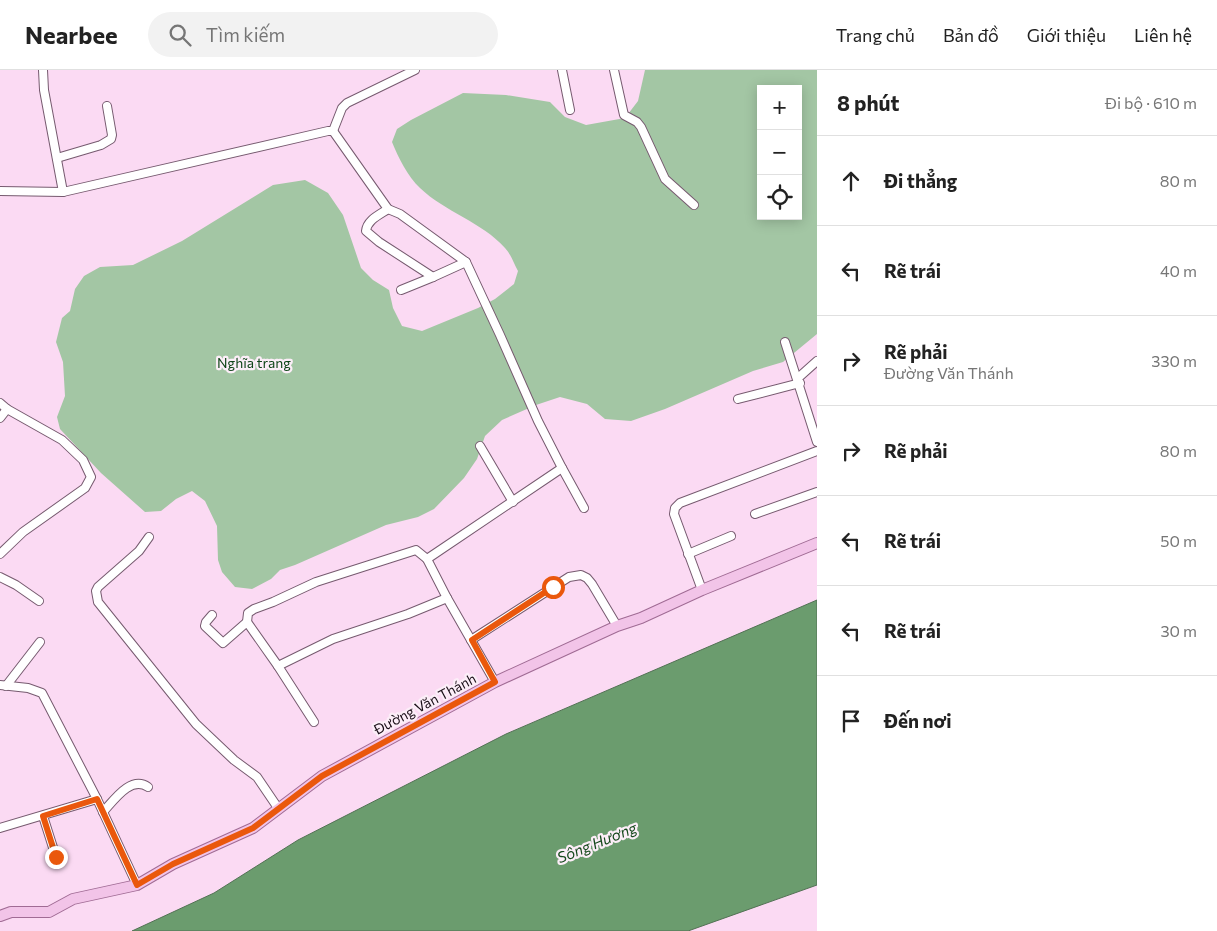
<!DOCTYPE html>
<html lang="vi">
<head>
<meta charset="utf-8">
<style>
  body { margin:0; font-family:Commissioner,sans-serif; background:#f2f2f2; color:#222 }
  .controls { position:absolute; right:15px; top:15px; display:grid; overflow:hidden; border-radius:0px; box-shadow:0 2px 12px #0003 }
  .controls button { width:45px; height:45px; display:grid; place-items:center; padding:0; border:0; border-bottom:1px solid #e0e0e0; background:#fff; color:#222; font:25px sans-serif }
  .stop { position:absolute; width:15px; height:15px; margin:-11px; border:4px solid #ea580c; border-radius:50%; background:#fff }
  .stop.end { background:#ea580c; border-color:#fff; box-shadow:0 1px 5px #0008 }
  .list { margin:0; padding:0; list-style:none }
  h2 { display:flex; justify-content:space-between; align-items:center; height:65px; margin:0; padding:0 20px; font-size:21px }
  h2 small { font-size:16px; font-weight:400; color:#767676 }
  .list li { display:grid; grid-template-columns:32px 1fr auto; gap:15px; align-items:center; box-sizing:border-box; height:90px; padding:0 20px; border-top:1px solid #e0e0e0 }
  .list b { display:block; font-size:19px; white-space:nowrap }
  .list p { margin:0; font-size:16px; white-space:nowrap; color:#767676 }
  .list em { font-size:16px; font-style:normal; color:#767676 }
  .icon { flex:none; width:28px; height:28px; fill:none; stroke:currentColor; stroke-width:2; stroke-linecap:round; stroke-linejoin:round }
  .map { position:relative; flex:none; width:817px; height:861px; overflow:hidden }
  header { display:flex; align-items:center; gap:30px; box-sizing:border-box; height:70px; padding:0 25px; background:#fff; border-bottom:1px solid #e0e0e0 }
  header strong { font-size:24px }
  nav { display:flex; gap:28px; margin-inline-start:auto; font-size:18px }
  .search { width:350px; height:45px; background:#f2f2f2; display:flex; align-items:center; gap:12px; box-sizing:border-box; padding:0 18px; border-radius:28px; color:#767676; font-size:19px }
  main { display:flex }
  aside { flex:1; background:#fff }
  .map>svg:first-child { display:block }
</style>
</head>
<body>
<header>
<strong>Nearbee</strong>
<div class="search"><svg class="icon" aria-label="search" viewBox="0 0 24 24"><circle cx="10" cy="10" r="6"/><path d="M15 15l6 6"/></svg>Tìm kiếm</div>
<nav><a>Trang chủ</a><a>Bản đồ</a><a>Giới thiệu</a><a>Liên hệ</a></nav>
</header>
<main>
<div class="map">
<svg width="817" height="861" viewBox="0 0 817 861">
  <rect width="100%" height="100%" fill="#fbdaf3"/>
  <path fill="#a3c6a4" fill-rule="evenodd" d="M645,0H817V264L783,292L753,301L665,339L631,351L605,349L587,334L560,327L536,335L502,350L485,366L477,389L464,408L434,439L418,447L386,455L295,495L280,500L271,509L252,519L235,517L222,502L218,490L217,456L205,431L192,421L176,429L161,441L145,442L101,403L60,359L57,347L65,326L63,292L56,272L62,248L70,241L75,219L84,206L100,197L133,195L182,171L273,115L305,110L328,123L343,145L361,198L373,210L389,220L393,238L402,256L422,261L478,238L495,229L514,214L518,201C514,194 511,184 505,178C482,152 445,142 420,118C408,107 398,87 392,72L397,59L411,50L463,23L506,25L550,32L565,47L586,55L625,48L638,31ZM761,19H798V146H761Z"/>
  <polygon fill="#6b9c6e" stroke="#527154" points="817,530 817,815 688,861 132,861 214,823 298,770 506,664"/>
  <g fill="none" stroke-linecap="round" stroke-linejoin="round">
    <defs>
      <g id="minor">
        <polyline points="43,0 44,20 63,122"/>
        <polyline points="562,0 570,40"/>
        <polyline points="614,0 624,45 637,52 641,57 665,109 694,135"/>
        <polyline points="333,61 342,38 347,33 415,0"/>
        <polyline points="57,88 101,75 111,69 112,65 107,36"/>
        <polyline points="0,121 63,122 328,61 333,61 388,139 400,144 466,192 500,265 538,351 562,398 427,489 447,528 495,612"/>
        <path d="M388,139C379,145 367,150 366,161L379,172L433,207"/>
        <polyline points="401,220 433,207 466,192"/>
        <polyline points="785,272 817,372"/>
        <polyline points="798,308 817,291"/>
        <polyline points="738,329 800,313"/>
        <polyline points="0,333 7,339 62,370 83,390 91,407 85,418 23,462 0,484"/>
        <polyline points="0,348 7,339"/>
        <polyline points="480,376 513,432"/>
        <polyline points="562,398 584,438"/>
        <polyline points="755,444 817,422"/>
        <polyline points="149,467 139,481 98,517 96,521 98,532 196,654 234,690 257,707 278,738"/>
        <polyline points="688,484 731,466"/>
        <polyline points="0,507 16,515 39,531"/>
        <polyline points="702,520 674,444 675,438 680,433 817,381"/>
        <polyline points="212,545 206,552 205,556 223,573 247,552 278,596 333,569 408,544 447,528"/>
        <polyline points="247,552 248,543 254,539 273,532 316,512 416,480 427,489"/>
        <polyline points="471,570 569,507 581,505 587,508 592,514 617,556"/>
        <polyline points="278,596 314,652"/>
        <polyline points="0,615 28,618 42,623 97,729 137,815"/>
        <polyline points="6,616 40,572"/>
        <path d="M103,742C114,730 131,705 148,717"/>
        <polyline points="43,746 56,787"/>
        <polyline points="0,758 97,729"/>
      </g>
      <polyline id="major" points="0,846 11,842 49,842 73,829 137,815 173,794 253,758 322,706 495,612 617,556 641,548 702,520 817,473"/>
    </defs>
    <use href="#minor" stroke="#765a6f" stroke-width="10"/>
    <use href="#major" stroke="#a06b94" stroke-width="12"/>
    <use href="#minor" stroke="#fff" stroke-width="8"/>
    <use href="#major" stroke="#f2c4e8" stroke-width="10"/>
  </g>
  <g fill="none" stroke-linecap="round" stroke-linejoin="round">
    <polyline stroke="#ea580c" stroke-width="6" points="56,787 43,746 97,729 137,815 173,794 253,758 322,706 495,612 472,570 553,517"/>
  </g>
  <g text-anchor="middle" stroke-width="4.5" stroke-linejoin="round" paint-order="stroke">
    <g font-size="14" fill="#0f4518" stroke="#fceef8">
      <text x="254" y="298">Nghĩa trang</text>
    </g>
    <g font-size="14" fill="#180d16" stroke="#fceef8">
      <text transform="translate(425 634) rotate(-28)" y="5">Đường Văn Thánh</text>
    </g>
    <g font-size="15" font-style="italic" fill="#15491c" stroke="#fceef8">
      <text transform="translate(597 773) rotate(-22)" y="5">Sông Hương</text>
    </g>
  </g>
</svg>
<div class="controls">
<button>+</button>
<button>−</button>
<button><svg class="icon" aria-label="locate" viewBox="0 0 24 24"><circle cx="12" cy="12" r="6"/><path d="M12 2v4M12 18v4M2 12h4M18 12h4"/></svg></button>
</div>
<div class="stop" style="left:553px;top:517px"></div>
<div class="stop end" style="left:56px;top:787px"></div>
</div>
<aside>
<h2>8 phút<small>Đi bộ · 610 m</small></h2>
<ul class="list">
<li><svg class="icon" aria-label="ahead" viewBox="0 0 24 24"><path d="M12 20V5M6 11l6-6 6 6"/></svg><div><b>Đi thẳng</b></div><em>80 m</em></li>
<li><svg class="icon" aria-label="left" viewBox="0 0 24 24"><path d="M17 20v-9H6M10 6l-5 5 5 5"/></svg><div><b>Rẽ trái</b></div><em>40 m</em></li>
<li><svg class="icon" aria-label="right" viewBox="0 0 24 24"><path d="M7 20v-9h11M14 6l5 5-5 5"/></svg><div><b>Rẽ phải</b><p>Đường Văn Thánh</p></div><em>330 m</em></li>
<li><svg class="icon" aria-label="right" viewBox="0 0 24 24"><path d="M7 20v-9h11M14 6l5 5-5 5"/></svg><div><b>Rẽ phải</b></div><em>80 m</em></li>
<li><svg class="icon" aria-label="left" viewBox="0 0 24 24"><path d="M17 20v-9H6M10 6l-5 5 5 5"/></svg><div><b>Rẽ trái</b></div><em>50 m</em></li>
<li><svg class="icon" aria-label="left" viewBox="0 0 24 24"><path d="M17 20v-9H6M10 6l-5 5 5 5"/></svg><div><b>Rẽ trái</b></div><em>30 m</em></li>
<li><svg class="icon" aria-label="arrive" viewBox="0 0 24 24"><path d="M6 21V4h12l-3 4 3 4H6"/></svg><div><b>Đến nơi</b></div></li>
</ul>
</aside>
</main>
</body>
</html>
